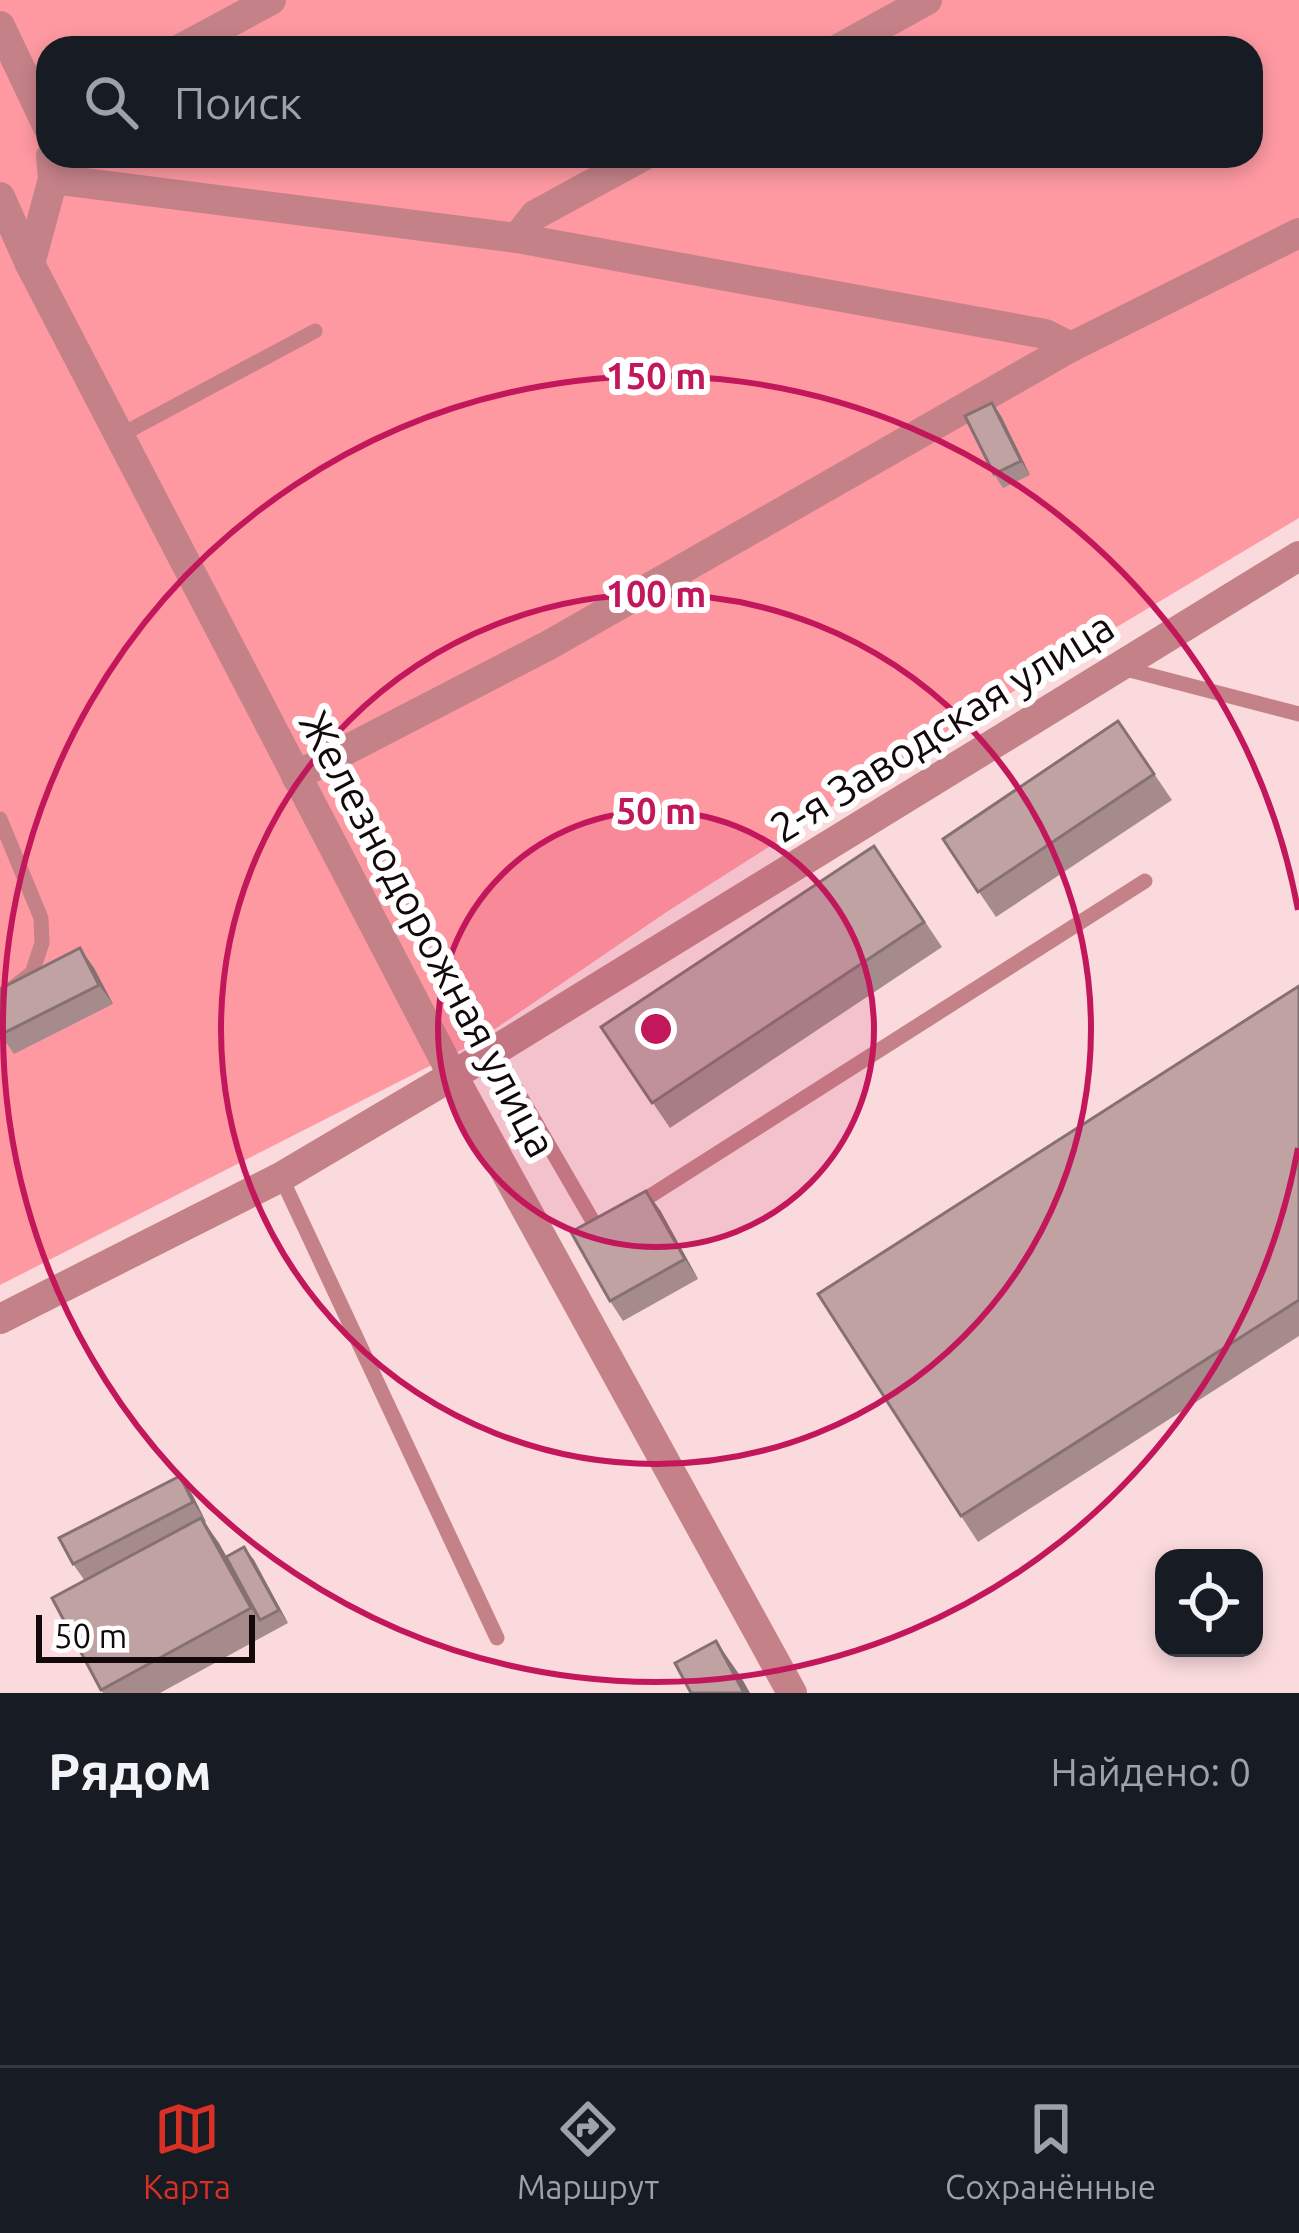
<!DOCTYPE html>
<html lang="ru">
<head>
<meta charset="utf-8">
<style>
  body { margin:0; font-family:Ubuntu,sans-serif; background:#242831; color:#f1f3f6 }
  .controls { position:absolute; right:36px; bottom:36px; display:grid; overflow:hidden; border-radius:24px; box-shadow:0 6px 18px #0003 }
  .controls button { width:108px; height:108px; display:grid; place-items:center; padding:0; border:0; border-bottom:3px solid #363941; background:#171b24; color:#f1f3f6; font:60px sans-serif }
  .scale { position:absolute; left:36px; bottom:30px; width:219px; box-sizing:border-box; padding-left:12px; border:6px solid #14090a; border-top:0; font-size:33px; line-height:42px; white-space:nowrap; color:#14090a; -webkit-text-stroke:9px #fff; paint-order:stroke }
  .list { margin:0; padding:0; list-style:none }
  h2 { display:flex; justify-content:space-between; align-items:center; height:156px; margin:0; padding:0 48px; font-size:51px }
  h2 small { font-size:39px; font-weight:400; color:#9ea1a6 }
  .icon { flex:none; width:66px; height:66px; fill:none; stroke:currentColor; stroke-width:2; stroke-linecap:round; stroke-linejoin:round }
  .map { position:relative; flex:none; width:1299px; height:1693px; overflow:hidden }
  .search { position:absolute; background:#171b24; box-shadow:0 6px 18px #0003; left:36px; right:36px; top:36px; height:132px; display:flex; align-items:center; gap:30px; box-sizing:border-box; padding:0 42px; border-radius:36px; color:#9ea1a6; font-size:45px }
  .sheet { height:372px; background:#171b24 }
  nav { display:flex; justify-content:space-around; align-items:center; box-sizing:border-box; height:168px; border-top:3px solid #363941; background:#171b24; font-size:33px; color:#9ea1a6 }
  nav a { display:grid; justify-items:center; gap:6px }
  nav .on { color:#d93025 }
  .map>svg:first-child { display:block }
</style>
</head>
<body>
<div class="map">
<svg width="1299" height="1693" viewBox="0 0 1299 1693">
  <rect width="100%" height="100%" fill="#fadadc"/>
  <path fill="#fe99a2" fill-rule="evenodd" d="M0,0H1299V518L1080,649L668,911L473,1044L0,1285ZM48,48H1251V156H48Z"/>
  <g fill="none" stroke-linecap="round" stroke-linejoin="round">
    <g stroke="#c48288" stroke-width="15">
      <polyline points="119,436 315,331"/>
      <polyline points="1122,668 1299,714"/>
      <polyline points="0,819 41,918 42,943 32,973 0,998"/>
      <polyline points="494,1051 598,1230 606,1225"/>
      <polyline points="281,1177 497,1638"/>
      <polyline points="636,1205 1145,881"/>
    </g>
    <g stroke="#c48288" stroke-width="30">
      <polyline points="0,26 48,127"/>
      <polyline points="182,48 271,0"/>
      <polyline points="840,48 927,0"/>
      <polyline points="53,179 517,238 1045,334 1071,347"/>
      <polyline points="0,197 30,264 453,1076 792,1693"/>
      <polyline points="517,238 535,215 643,156"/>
      <polyline points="30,264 53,179 51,156"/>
      <polyline points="296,776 549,645 1071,347 1299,233"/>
      <polyline points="0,1319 281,1177 494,1051 1299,556"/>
    </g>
  </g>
  <g fill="#a58b8c">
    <polygon points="992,403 1001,416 1030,475 1003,488 994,474"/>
    <polygon points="1118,721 1172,800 996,917 943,839"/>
    <polygon points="874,846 942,947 670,1128 601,1027"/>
    <polygon points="94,968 113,1004 14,1054 0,1034"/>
    <polygon points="1299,986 1299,1336 978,1542 961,1516"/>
    <polygon points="660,1210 698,1279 623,1321 610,1301"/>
    <polygon points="180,1476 193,1496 206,1522 205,1522 226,1556 244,1547 288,1623 160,1693 103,1693 52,1598 85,1581 73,1564"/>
  </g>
  <g fill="#867172">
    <polygon points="992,403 1001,416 1030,475 1021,461"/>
    <polygon points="80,948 94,968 113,1004 99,985"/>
    <polygon points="646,1191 660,1210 698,1279 685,1259"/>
    <polygon points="180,1476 193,1496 206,1522 193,1502"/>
    <polygon points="201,1518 219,1543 261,1619 260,1620 251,1608"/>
    <polygon points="244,1547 254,1560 288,1623 279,1610"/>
    <polygon points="716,1641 741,1677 750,1693 744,1693"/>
  </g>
  <g fill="#c0a2a3" stroke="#867172" stroke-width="3">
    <polygon points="992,403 1021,461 994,474 965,416"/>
    <polygon points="1118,721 1154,774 978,892 943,839"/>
    <polygon points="874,846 924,922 652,1103 601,1027"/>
    <polygon points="80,948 99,985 0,1035 0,989"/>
    <polygon points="1299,986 1299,1300 961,1516 818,1294"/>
    <polygon points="646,1191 685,1259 610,1301 571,1232"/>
    <polygon points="180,1476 193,1502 73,1564 59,1538"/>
    <polygon points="201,1518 251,1608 101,1690 52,1598"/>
    <polygon points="244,1547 279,1610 260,1620 226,1557"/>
    <polygon points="716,1641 744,1693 691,1693 675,1663"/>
  </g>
  <circle cx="656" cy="1029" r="218" fill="#c2185b" fill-opacity=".12"/>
  <g fill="none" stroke="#c2185b" stroke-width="6">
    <circle cx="656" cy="1029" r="218"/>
    <circle cx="656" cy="1029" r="435"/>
    <path d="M1298 1148A653 653 0 1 1 1298 910"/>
  </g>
  <g text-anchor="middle" stroke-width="12" stroke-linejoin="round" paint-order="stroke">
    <g font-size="42" fill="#14090a" stroke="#fff">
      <text transform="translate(942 727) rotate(-32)" y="15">2-я Заводская улица</text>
      <text transform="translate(428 934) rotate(62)" y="15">Железнодорожная улица</text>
    </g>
  </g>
  <circle cx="656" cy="1029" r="18" fill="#c2185b" stroke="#fff" stroke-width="6"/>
  <g font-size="36" text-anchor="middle" font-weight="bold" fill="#c2185b" stroke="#fff" stroke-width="12" stroke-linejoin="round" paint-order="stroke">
    <text x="656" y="389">150 m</text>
    <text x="656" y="607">100 m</text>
    <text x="656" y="824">50 m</text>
  </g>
</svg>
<div class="controls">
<button><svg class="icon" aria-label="locate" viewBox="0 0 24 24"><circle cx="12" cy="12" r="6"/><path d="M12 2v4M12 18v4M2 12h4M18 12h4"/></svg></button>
</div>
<div class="scale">50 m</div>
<div class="search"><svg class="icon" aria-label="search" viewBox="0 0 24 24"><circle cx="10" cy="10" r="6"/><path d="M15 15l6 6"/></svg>Поиск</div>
</div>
<section class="sheet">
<h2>Рядом<small>Найдено: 0</small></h2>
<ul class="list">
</ul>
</section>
<nav>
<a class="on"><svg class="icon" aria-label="map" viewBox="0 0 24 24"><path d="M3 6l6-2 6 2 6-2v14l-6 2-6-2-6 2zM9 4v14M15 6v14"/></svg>Карта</a>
<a><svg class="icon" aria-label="directions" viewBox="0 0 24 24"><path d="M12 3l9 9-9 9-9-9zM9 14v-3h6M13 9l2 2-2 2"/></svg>Маршрут</a>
<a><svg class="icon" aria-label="saved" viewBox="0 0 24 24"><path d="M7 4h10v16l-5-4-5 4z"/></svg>Сохранённые</a>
</nav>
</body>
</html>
